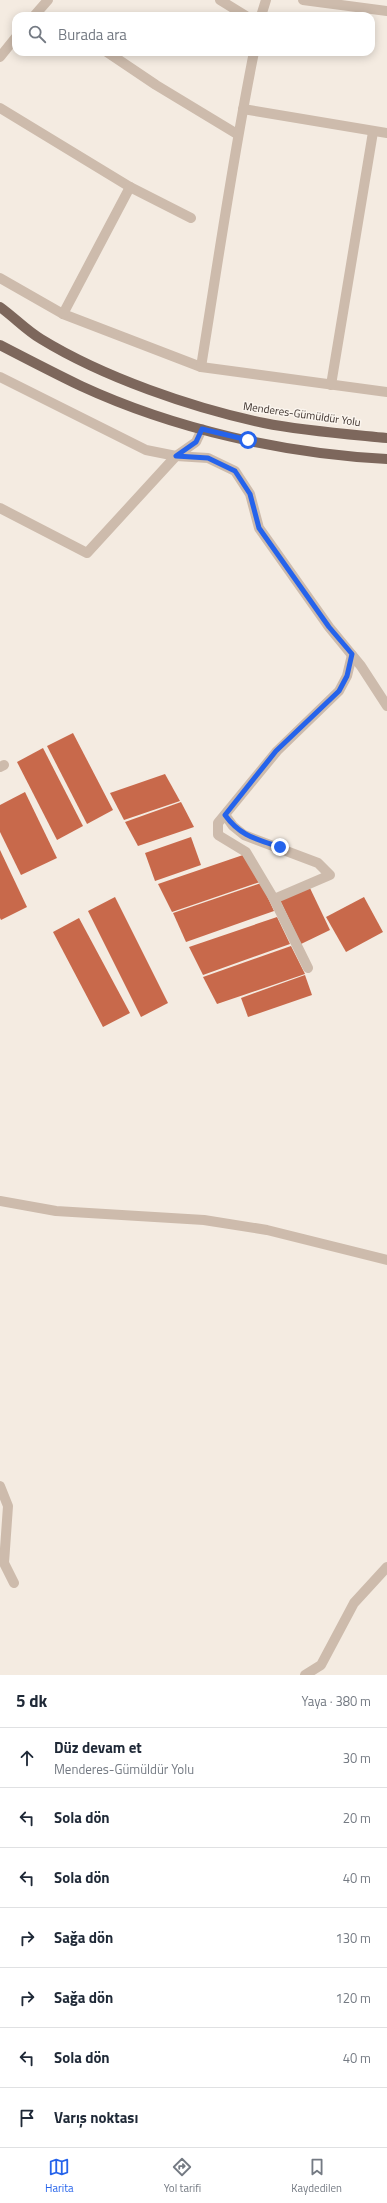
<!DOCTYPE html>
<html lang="tr">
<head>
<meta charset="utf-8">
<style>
  body { margin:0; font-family:"Titillium Web",sans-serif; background:#f2f2f3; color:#1f2937 }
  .stop { position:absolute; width:12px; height:12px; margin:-9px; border:3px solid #2563eb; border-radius:50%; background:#fff }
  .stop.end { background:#2563eb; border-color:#fff; box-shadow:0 1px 4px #0008 }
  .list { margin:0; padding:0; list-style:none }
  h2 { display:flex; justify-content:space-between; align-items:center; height:52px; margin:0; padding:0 16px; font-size:17px }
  h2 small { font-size:13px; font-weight:400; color:#747a83 }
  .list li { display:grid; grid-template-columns:26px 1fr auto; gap:12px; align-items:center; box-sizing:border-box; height:60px; padding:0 16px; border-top:1px solid #e0e1e3 }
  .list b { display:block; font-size:15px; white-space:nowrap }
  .list p { margin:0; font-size:13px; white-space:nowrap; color:#747a83 }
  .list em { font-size:13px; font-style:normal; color:#747a83 }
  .icon { flex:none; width:22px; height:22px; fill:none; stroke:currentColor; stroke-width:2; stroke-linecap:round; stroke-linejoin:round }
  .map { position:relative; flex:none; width:387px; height:1675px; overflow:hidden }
  .search { position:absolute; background:#fff; box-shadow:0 2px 10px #0003; left:12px; right:12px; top:12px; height:44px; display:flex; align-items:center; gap:10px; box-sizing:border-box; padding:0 14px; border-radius:12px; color:#747a83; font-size:15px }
  .sheet { height:472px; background:#fff }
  nav { display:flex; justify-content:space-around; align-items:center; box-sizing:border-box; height:56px; border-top:1px solid #e0e1e3; background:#fff; font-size:11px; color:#747a83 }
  nav a { display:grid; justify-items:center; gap:2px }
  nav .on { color:#2563eb }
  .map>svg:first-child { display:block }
</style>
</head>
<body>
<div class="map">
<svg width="387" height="1675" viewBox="0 0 387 1675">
  <rect width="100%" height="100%" fill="#f4ebe1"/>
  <g fill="#c8694b">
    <polygon points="73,733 113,810 87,824 47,746"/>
    <polygon points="43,748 83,826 57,840 17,762"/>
    <polygon points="165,774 180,801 124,820 110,793"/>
    <polygon points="25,792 57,858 21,875 0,832 0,805"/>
    <polygon points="181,802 194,827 138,846 125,822"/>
    <polygon points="191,837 201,865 155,881 145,853"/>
    <polygon points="0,850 27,907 1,920 0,918"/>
    <polygon points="243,855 260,882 172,912 158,884"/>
    <polygon points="261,883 274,911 186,942 173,913"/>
    <polygon points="309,886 330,930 301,944 280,900"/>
    <polygon points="115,897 168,1003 141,1017 88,911"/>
    <polygon points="364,897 383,932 346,952 326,917"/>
    <polygon points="277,917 290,944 203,975 189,947"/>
    <polygon points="79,918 130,1013 103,1027 53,932"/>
    <polygon points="291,946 305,974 217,1004 203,977"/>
    <polygon points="305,975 312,995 248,1017 241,998"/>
  </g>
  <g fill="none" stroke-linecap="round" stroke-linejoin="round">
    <g stroke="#cdbbac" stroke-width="10">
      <polyline points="220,0 246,16"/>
      <polyline points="303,0 387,11"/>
      <polyline points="34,16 48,0"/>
      <polyline points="261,16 266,0"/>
      <polyline points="107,52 156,85 237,134"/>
      <polyline points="0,57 16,37"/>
      <polyline points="0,108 130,187 191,218"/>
      <polyline points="243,109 387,133"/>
      <polyline points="0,278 63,314 201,367 387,392"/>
      <polyline points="63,314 130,187"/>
      <path d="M201,367C218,262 233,156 254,52"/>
      <polyline points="0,377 146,450 176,456 208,458 235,471 250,494 259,528 329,627 361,666 387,706"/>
      <polyline points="331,385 373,132"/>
      <polyline points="0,508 87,553 176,456 196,442 202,429"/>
      <polyline points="0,767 4,765"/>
      <polyline points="225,815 233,826 244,835 318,863 330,875 274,899"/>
      <polyline points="308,968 274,899 246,852 218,835 218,823 277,751 339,691 347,676 352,655"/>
      <polyline points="0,1201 56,1211 204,1220 267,1230 387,1260"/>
      <polyline points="0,1486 8,1506 4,1563 14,1583"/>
      <polyline points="305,1675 321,1665 354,1603 387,1567"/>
    </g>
    <g stroke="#7d675c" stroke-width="10">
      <path d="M0,307C14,317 26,330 41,339C103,377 192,408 264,423C304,431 346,434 387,438"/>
      <path d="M0,345C27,359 54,373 81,386C174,429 285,454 387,459"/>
    </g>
  </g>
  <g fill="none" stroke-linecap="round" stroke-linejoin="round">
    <path stroke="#2563eb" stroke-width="5" d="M248,440L202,429L196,442L176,456L208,458L235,471L250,494L259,528L329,627L352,654L347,676L339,691L276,751L225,815C240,836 256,839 280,847"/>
  </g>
  <g text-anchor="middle" stroke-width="3" stroke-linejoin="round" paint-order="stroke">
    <g font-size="11" fill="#3b302b" stroke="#fbf5ee">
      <text transform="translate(302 414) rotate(8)" y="4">Menderes-Gümüldür Yolu</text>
    </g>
  </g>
</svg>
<div class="stop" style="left:248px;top:440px"></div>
<div class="stop end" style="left:280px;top:847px"></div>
<div class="search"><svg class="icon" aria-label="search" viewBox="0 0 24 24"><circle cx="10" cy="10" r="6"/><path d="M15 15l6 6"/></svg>Burada ara</div>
</div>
<section class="sheet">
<h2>5 dk<small>Yaya · 380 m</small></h2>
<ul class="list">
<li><svg class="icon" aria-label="ahead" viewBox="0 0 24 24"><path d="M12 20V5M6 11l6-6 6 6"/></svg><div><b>Düz devam et</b><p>Menderes-Gümüldür Yolu</p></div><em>30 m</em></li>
<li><svg class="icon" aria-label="left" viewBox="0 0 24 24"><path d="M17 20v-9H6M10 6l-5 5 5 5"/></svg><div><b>Sola dön</b></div><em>20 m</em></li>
<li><svg class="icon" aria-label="left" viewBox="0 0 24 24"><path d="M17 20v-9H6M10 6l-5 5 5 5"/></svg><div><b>Sola dön</b></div><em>40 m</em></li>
<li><svg class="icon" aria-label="right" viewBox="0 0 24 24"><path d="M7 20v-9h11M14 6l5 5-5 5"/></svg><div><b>Sağa dön</b></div><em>130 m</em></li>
<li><svg class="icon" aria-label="right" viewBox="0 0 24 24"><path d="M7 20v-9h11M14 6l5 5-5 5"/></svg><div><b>Sağa dön</b></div><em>120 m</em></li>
<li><svg class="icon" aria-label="left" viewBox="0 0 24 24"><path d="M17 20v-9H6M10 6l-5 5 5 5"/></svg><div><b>Sola dön</b></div><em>40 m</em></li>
<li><svg class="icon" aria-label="arrive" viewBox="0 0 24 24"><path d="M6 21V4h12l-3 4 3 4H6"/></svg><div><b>Varış noktası</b></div></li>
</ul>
</section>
<nav>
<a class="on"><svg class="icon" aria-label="map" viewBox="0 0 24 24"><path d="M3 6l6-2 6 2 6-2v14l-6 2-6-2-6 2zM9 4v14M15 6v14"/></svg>Harita</a>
<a><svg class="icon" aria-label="directions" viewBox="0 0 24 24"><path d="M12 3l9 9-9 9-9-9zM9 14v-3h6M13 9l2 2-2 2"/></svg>Yol tarifi</a>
<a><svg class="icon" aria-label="saved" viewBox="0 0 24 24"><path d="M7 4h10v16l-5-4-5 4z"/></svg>Kaydedilen</a>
</nav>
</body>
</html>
